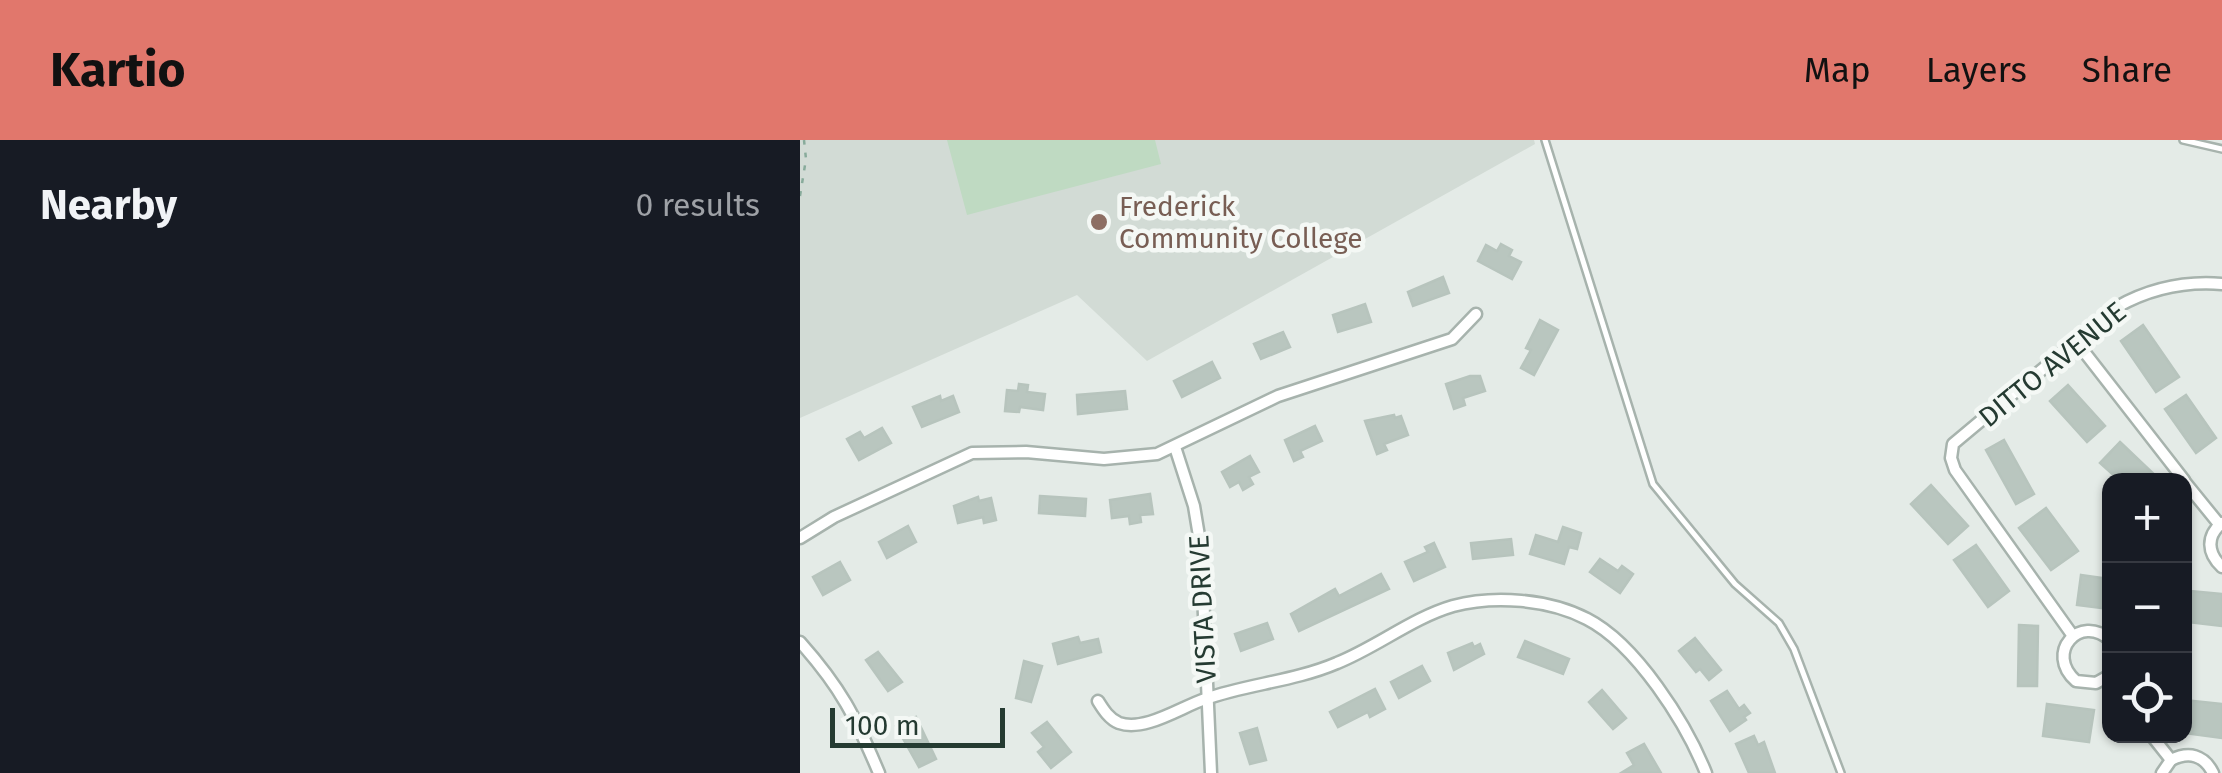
<!DOCTYPE html>
<html lang="en">
<head>
<meta charset="utf-8">
<style>
  body { margin:0; font-family:"Fira Sans",sans-serif; background:#20242c; color:#f1f3f6 }
  .controls { position:absolute; right:30px; bottom:30px; display:grid; overflow:hidden; border-radius:20px; box-shadow:0 2px 8px #0004 }
  .controls button { width:90px; height:90px; display:grid; place-items:center; padding:0; border:0; border-bottom:2px solid #363941; background:#171b24; color:#f1f3f6; font:50px sans-serif }
  .scale { position:absolute; left:30px; bottom:25px; width:175px; box-sizing:border-box; padding-left:10px; border:5px solid #253b32; border-top:0; font-size:28px; line-height:35px; white-space:nowrap; color:#253b32; -webkit-text-stroke:8px #f4f8f5; paint-order:stroke }
  .list { margin:0; padding:0; list-style:none }
  h2 { display:flex; justify-content:space-between; align-items:center; height:130px; margin:0; padding:0 40px; font-size:42px }
  h2 small { font-size:32px; font-weight:400; color:#9ea1a6 }
  .icon { flex:none; width:55px; height:55px; fill:none; stroke:currentColor; stroke-width:2; stroke-linecap:round; stroke-linejoin:round }
  .map { position:relative; flex:none; width:1422px; height:633px; overflow:hidden }
  header { display:flex; align-items:center; gap:60px; box-sizing:border-box; height:140px; padding:0 50px; background:#e1776c; color:#111 }
  header strong { font-size:48px }
  nav { display:flex; gap:55px; margin-inline-start:auto; font-size:35px }
  main { display:flex }
  aside { flex:1; background:#171b24 }
  .map>svg:first-child { display:block }
</style>
</head>
<body>
<header>
<strong>Kartio</strong>
<nav><a>Map</a><a>Layers</a><a>Share</a></nav>
</header>
<main>
<aside>
<h2>Nearby<small>0 results</small></h2>
<ul class="list">
</ul>
</aside>
<div class="map">
<svg width="1422" height="633" viewBox="0 0 1422 633">
  <rect width="100%" height="100%" fill="#e4ebe7"/>
  <polygon fill="#d2dbd5" points="0,0 734,0 735,4 347,221 277,155 0,278"/>
  <polygon fill="#bfdac2" points="147,0 355,0 361,24 167,75"/>
  <g fill="#b9c6bf" stroke="#b7c4bd" stroke-width="2.5">
    <polygon points="701,104 712,110 709,116 721,122 712,139 678,121 686,105 697,111"/>
    <polygon points="643,137 649,153 613,166 608,152"/>
    <polygon points="565,164 571,182 538,192 533,175"/>
    <polygon points="740,180 758,190 734,235 721,228 731,210 726,208"/>
    <polygon points="1343,185 1379,237 1356,252 1321,201"/>
    <polygon points="483,192 490,207 461,219 454,204"/>
    <polygon points="412,222 420,238 382,257 374,241"/>
    <polygon points="670,236 680,236 685,251 663,258 665,265 654,269 646,244"/>
    <polygon points="219,244 228,245 227,252 245,254 243,270 220,267 219,272 205,271 207,250 218,251"/>
    <polygon points="1268,245 1305,286 1287,302 1250,261"/>
    <polygon points="325,251 327,269 278,274 277,255"/>
    <polygon points="1386,255 1416,298 1396,313 1365,269"/>
    <polygon points="140,256 141,261 153,256 159,272 122,287 113,267"/>
    <polygon points="594,275 595,278 601,276 608,295 584,304 587,310 577,314 565,281"/>
    <polygon points="515,286 522,301 500,311 503,317 494,321 485,300"/>
    <polygon points="82,288 91,303 59,320 47,299 60,292 64,298"/>
    <polygon points="1204,300 1234,354 1216,364 1186,310"/>
    <polygon points="1320,302 1360,340 1319,340 1300,323"/>
    <polygon points="450,316 459,332 449,337 453,344 443,350 439,342 430,347 422,332"/>
    <polygon points="1131,345 1168,386 1148,404 1111,364"/>
    <polygon points="350,354 353,374 340,375 341,382 330,384 329,376 312,378 310,360"/>
    <polygon points="240,356 286,359 285,376 239,373"/>
    <polygon points="178,357 179,361 191,358 196,380 184,383 183,377 158,383 154,366"/>
    <polygon points="1246,368 1278,411 1251,430 1219,388"/>
    <polygon points="108,386 116,402 87,418 79,402"/>
    <polygon points="763,387 781,393 777,409 769,407 764,424 730,414 736,395 758,402"/>
    <polygon points="711,399 713,415 673,419 671,403"/>
    <polygon points="634,403 645,427 614,441 605,422 628,412 625,407"/>
    <polygon points="1176,405 1209,451 1188,467 1154,420"/>
    <polygon points="800,419 818,431 822,426 833,434 820,453 790,432"/>
    <polygon points="40,422 50,440 23,455 13,437"/>
    <polygon points="581,434 589,449 499,491 491,474 535,449 539,456"/>
    <polygon points="1281,435 1310,439 1310,469 1277,465"/>
    <polygon points="1390,451 1422,454 1422,486 1387,482"/>
    <polygon points="467,483 473,499 441,511 435,494"/>
    <polygon points="1219,485 1238,486 1237,546 1218,546"/>
    <polygon points="278,497 280,503 298,499 301,512 258,524 253,504"/>
    <polygon points="895,498 921,530 909,540 900,529 896,532 879,511"/>
    <polygon points="725,501 769,519 763,534 718,517"/>
    <polygon points="672,503 674,507 680,504 684,514 654,530 648,513"/>
    <polygon points="78,512 102,542 88,551 66,520"/>
    <polygon points="224,521 242,526 231,562 216,558"/>
    <polygon points="622,526 630,541 599,558 591,542"/>
    <polygon points="575,549 585,569 570,577 568,572 538,587 530,572"/>
    <polygon points="802,550 826,578 813,589 789,562"/>
    <polygon points="927,551 939,569 944,565 950,573 944,577 946,580 930,591 911,561"/>
    <polygon points="1384,560 1422,564 1422,598 1384,593"/>
    <polygon points="1247,564 1294,570 1289,602 1243,596"/>
    <polygon points="116,577 136,619 119,627 96,586"/>
    <polygon points="247,582 271,612 251,628 238,612 244,607 232,593"/>
    <polygon points="457,588 466,620 450,624 440,593"/>
    <polygon points="954,596 958,605 964,602 975,633 949,633 936,604"/>
    <polygon points="844,604 861,633 821,633 834,625 827,613"/>
  </g>
  <g fill="none" stroke-linecap="round" stroke-linejoin="round">
    <defs>
      <g id="lane">
        <polyline points="745,0 853,344 935,444 979,483 994,509 1041,633"/>
        <polyline points="1383,0 1422,9"/>
      </g>
      <g id="street">
        <polyline points="1275,200 1384,340"/>
        <polyline points="375,307 394,366 401,408 411,633"/>
        <polyline points="1384,341 1419,384"/>
        <path d="M1422,383C1406,396 1407,413 1422,427"/>
        <polyline points="0,398 34,377 172,313 226,312 304,319 357,314 478,256 652,199 676,174"/>
        <path d="M1273,496L1155,330L1151,318L1153,304L1317,167C1349,149 1386,141 1422,144"/>
        <path d="M1310,500C1280,473 1244,513 1276,541L1296,543L1310,535"/>
        <path d="M0,502C41,548 55,576 79,633"/>
        <path d="M298,561C303,569 309,579 319,583C345,592 381,567 405,559C448,544 495,541 537,523C577,507 612,478 653,466C694,455 749,459 787,479C836,504 886,583 906,633"/>
        <polyline points="1352,596 1371,620"/>
        <path d="M1362,633L1371,620C1389,611 1404,615 1413,633"/>
      </g>
    </defs>
    <use href="#lane" stroke="#a7b3ad" stroke-width="10"/>
    <use href="#street" stroke="#a7b3ad" stroke-width="15"/>
    <polyline stroke="#88ab9b" stroke-width="2.5" stroke-dasharray="5 8" stroke-linecap="butt" points="0,56 6,19 4,0"/>
    <use href="#lane" stroke="#fff" stroke-width="5"/>
    <use href="#street" stroke="#fff" stroke-width="10"/>
  </g>
  <circle fill="#8d6e63" stroke="#f4f8f5" stroke-width="4" cx="299" cy="82" r="10"/>
  <g text-anchor="middle" stroke-width="9" stroke-linejoin="round" paint-order="stroke">
    <g font-size="28" fill="#785e54" stroke="#f4f8f5" text-anchor="start">
      <text x="319" y="76">Frederick<tspan x="319" dy="32">Community College</tspan></text>
    </g>
    <g font-size="28" fill="#253b32" stroke="#f4f8f5">
      <text transform="translate(1252 224) rotate(-39)" y="10">DITTO AVENUE</text>
      <text transform="translate(402 469) rotate(-93)" y="10">VISTA DRIVE</text>
    </g>
  </g>
</svg>
<div class="controls">
<button>+</button>
<button>−</button>
<button><svg class="icon" aria-label="locate" viewBox="0 0 24 24"><circle cx="12" cy="12" r="6"/><path d="M12 2v4M12 18v4M2 12h4M18 12h4"/></svg></button>
</div>
<div class="scale">100 m</div>
</div>
</main>
</body>
</html>
